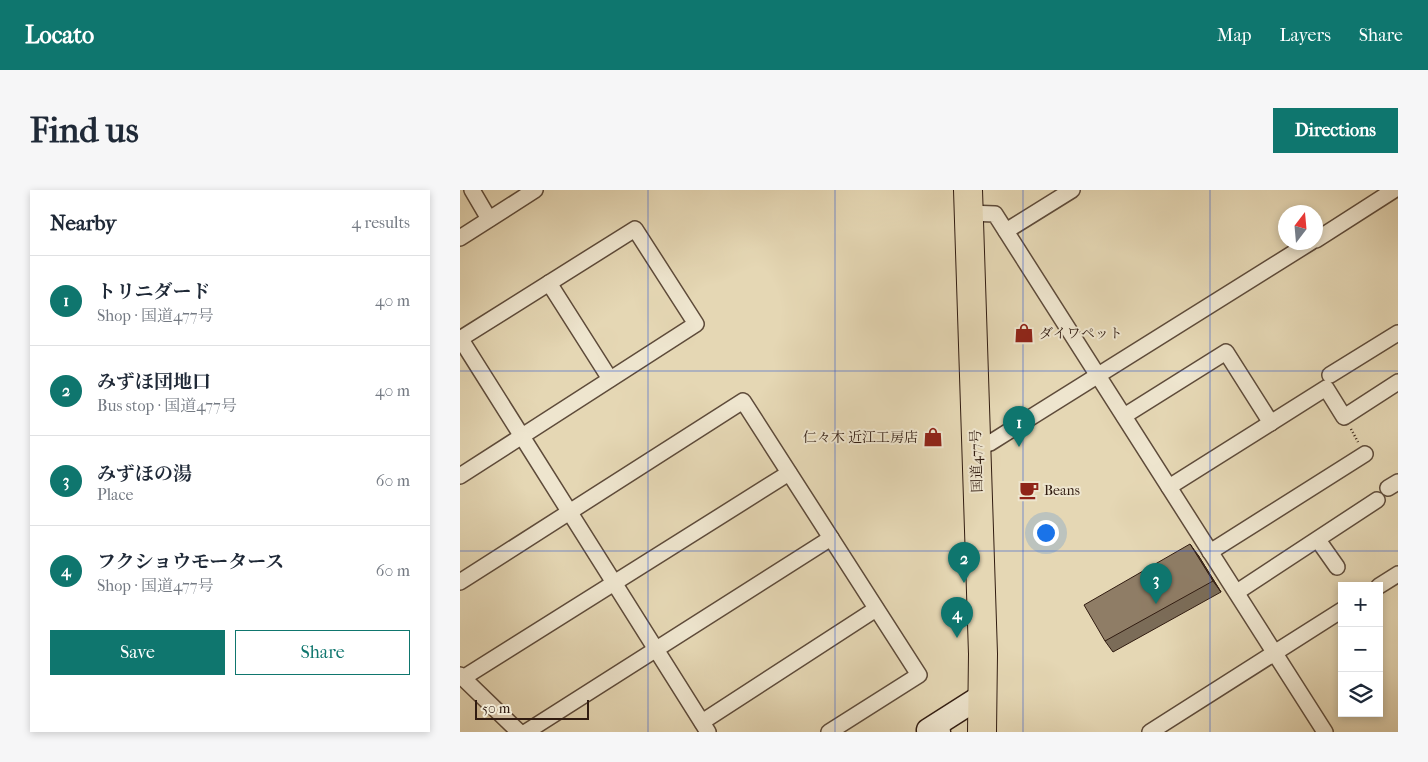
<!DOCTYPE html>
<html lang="en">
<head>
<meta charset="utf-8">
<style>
  body { margin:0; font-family:"IM FELL French Canon","Noto Serif JP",serif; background:#f6f6f7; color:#1f2937 }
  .controls { position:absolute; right:15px; bottom:15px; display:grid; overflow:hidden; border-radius:0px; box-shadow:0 2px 8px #0003 }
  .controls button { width:45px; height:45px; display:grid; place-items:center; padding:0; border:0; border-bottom:1px solid #e0e1e3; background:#fff; color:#1f2937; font:25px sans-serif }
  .compass { position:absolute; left:818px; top:15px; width:45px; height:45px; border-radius:50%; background:#fff; box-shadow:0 2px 8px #0003; rotate:16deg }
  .scale { position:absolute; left:15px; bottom:12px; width:114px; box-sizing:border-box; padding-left:5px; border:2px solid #311c11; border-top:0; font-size:14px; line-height:18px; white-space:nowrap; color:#311c11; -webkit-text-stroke:4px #eee5ce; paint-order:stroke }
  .you { position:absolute; left:585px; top:342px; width:18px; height:18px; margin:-12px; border:4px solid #fff; border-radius:50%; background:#1a73e8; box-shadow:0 0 0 8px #1a73e833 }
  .badge { display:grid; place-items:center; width:32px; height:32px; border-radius:50%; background:#0f766e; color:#fff; font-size:16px; font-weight:700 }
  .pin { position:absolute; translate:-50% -41px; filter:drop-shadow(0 1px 2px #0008) }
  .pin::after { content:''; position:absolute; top:26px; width:18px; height:15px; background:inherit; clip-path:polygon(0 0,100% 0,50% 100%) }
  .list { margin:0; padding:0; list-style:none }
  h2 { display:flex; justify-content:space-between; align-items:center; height:65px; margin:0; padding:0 20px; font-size:21px }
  h2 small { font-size:16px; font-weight:400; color:#747a83 }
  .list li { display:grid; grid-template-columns:32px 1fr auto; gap:15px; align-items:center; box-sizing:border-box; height:90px; padding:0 20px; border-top:1px solid #e0e1e3 }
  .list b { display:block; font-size:19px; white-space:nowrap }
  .list p { margin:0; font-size:16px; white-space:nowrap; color:#747a83 }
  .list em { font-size:16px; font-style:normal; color:#747a83 }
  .actions { display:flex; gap:10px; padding:15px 20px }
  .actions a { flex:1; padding:11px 0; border:1px solid #0f766e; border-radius:0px; text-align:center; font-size:18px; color:#0f766e }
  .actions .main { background:#0f766e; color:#fff }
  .icon { flex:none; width:28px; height:28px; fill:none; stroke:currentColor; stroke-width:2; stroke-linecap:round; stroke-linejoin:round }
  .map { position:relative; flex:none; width:938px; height:542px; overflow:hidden; border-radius:0px }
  header { display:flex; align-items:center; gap:30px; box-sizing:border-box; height:70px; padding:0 25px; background:#0f766e; color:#fff }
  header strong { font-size:24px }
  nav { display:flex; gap:28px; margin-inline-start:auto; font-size:18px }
  .intro { display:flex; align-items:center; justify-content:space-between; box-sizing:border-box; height:120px; padding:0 30px }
  h1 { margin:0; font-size:35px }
  .button { padding:12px 22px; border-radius:0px; background:#0f766e; color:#fff; font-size:18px; font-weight:700 }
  main { display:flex; gap:30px; padding:0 30px }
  aside { flex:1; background:#fff; border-radius:0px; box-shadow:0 2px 8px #0003 }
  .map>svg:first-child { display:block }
</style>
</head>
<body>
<header>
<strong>Locato</strong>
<nav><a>Map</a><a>Layers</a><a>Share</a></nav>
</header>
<div class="intro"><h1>Find us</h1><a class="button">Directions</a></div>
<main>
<aside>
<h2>Nearby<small>4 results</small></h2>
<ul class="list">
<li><span class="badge">1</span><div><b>トリニダード</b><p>Shop · 国道477号</p></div><em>40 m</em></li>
<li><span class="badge">2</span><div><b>みずほ団地口</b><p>Bus stop · 国道477号</p></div><em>40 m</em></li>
<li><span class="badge">3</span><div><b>みずほの湯</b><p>Place</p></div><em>60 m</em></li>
<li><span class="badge">4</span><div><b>フクショウモータース</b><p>Shop · 国道477号</p></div><em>60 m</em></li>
</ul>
<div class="actions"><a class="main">Save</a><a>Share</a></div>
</aside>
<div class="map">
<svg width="938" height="542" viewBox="0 0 938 542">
  <rect width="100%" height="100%" fill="#e5d7b4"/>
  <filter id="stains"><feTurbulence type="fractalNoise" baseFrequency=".004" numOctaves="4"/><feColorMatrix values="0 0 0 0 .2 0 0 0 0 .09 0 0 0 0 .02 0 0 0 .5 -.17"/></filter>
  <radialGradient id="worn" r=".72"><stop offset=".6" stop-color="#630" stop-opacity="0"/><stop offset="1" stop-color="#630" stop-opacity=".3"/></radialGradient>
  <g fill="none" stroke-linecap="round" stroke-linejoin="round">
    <defs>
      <g id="street">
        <polyline points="12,0 29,29"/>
        <polyline points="508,23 535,24 865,542"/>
        <polyline points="546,41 612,0"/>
        <polyline points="0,48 75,0"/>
        <polyline points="856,50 934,0"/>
        <polyline points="89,93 150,189"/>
        <polyline points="0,148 248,542"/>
        <polyline points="0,149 175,39 236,134 0,286"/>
        <polyline points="870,185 938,143"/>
        <polyline points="664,226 766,162 811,233"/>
        <polyline points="515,258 530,253 851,52"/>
        <polyline points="709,297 866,198 884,227 938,192"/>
        <polyline points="928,298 938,292"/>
        <polyline points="858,350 877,377"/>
        <polyline points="750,362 905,264"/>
        <polyline points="0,392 283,211 459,485 369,542"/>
        <polyline points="919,396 938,384"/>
        <polyline points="777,402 917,310"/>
        <polyline points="0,485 59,542"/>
        <polyline points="3,488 329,283"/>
        <polyline points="242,532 416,419"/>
        <polyline points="66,542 371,348"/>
        <polyline points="690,542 882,420"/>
      </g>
      <polyline id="secondary" points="479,542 468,540 523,505"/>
      <polyline id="highway" points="508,0 523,464 522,542"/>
    </defs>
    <use href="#street" stroke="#5e4b3a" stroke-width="18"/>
    <use href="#secondary" stroke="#311c11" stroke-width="25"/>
    <use href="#highway" stroke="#311c11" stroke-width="30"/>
    <polyline stroke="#311c11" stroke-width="2.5" stroke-dasharray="1 2.5" stroke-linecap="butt" points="891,239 898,252"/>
    <use href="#street" stroke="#eee5ce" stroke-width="15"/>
    <use href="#secondary" stroke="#eee5ce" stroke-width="22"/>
    <use href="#highway" stroke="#e5d7b4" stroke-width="28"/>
  </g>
  <polygon fill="#7b6c58" stroke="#311c11" points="738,365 761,402 653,462 645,451"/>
  <polygon fill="#645847" stroke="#311c11" points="730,354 738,365 761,402 753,391"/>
  <polygon fill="#8f7d66" stroke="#311c11" points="730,354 753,391 645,451 624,415"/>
  <path fill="none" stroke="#1d4ed8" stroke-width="1" stroke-opacity="0.55" d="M188,0V542M375,0V542M563,0V542M750,0V542M0,181H938M0,361H938"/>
  <defs>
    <symbol id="shop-bare" viewBox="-9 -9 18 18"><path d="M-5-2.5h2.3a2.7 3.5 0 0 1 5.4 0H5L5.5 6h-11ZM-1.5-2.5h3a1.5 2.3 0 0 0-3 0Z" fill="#8f2418" stroke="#eee5ce" stroke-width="2.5" paint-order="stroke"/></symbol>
    <symbol id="cafe-bare" viewBox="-9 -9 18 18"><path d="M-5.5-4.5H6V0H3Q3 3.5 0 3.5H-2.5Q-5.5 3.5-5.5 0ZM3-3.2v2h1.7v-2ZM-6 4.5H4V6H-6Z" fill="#8f2418" stroke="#eee5ce" stroke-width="2.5" paint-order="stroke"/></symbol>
  </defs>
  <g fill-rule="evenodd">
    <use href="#shop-bare" x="550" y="129" width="28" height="28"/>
    <use href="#shop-bare" x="459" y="233" width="28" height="28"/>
    <use href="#cafe-bare" x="555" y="286" width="28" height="28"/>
  </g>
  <g text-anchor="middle" stroke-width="4" stroke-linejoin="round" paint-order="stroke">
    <g font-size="14" fill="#311c11" stroke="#eee5ce" text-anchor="start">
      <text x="579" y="148">ダイワペット</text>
      <text x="458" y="252" text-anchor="end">仁々木 近江工房店</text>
      <text x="584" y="305">Beans</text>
    </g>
    <g font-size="14" fill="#311c11" stroke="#eee5ce">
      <text transform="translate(516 271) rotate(-92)" y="5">国道477号</text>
    </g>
  </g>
  <rect width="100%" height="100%" filter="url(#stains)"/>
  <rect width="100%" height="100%" fill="url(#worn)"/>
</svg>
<div class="controls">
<button>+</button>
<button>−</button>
<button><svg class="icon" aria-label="layers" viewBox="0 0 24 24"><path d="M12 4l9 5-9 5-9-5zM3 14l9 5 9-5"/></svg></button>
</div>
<svg class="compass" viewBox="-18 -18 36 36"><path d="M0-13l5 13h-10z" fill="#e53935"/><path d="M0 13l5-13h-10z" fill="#747a83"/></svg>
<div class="scale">50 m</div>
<div class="you"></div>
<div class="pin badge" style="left:559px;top:257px">1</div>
<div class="pin badge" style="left:504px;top:393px">2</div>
<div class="pin badge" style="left:696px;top:414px">3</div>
<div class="pin badge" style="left:497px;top:448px">4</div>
</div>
</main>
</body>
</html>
